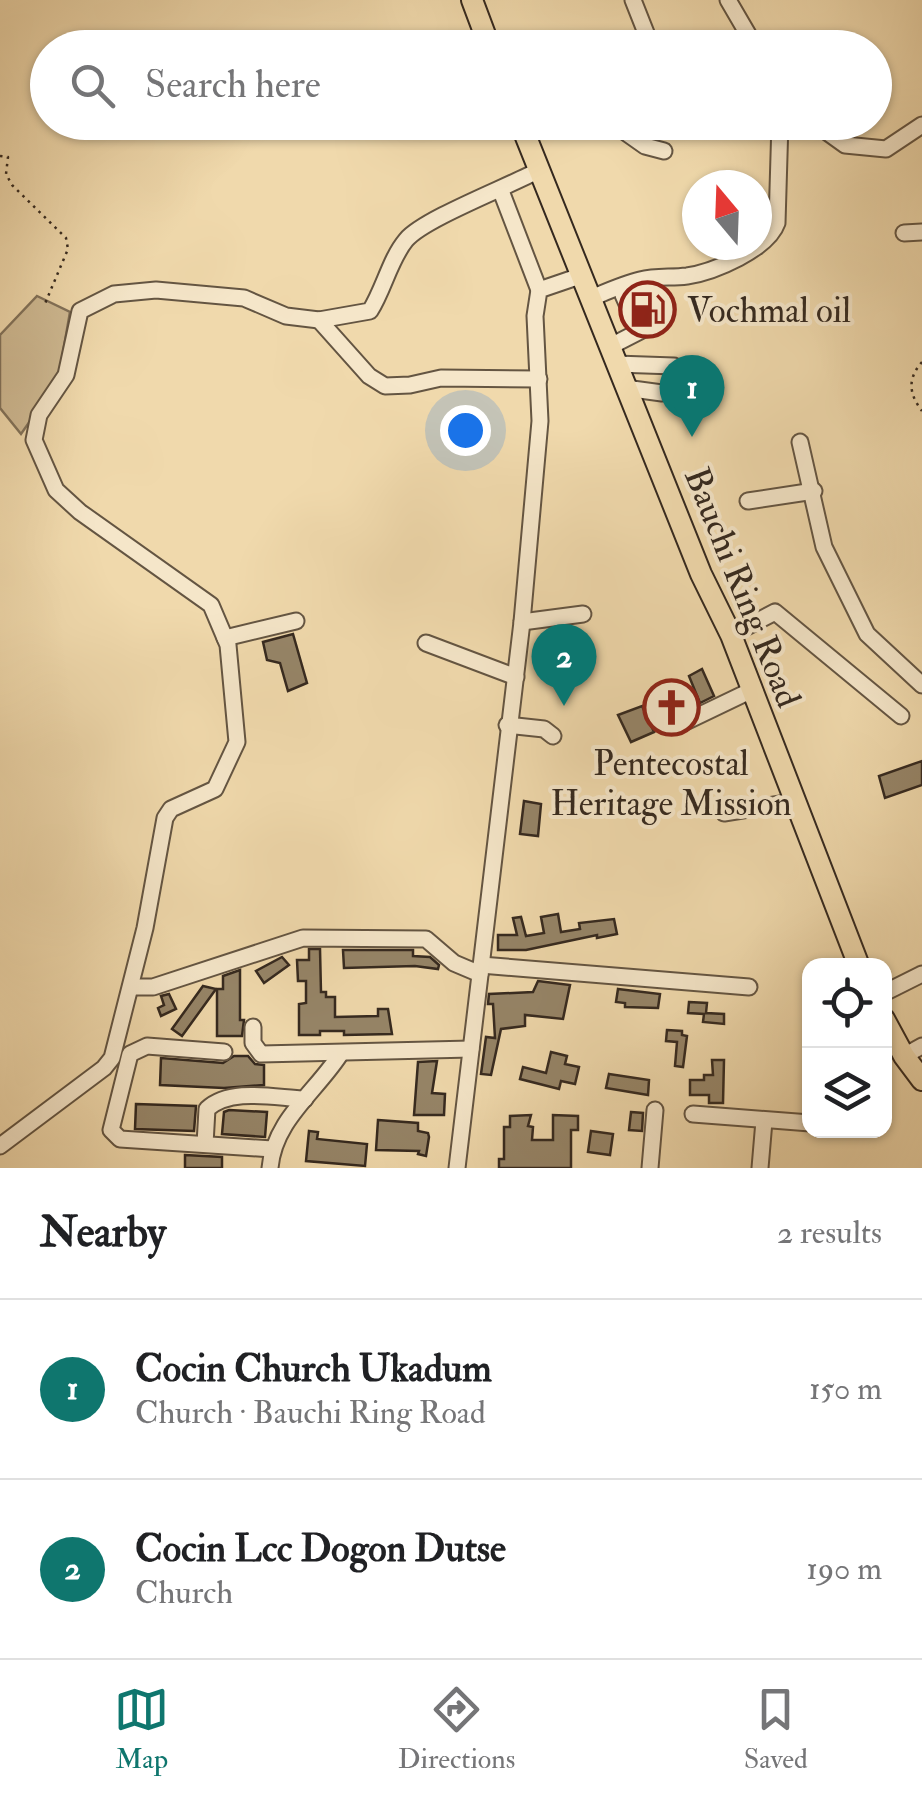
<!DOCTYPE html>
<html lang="en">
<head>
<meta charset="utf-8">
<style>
  body { margin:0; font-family:"IM FELL Double Pica",serif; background:#f2f2f2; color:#202124 }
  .controls { position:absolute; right:30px; bottom:30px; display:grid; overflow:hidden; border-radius:20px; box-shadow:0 2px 8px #0004 }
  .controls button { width:90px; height:90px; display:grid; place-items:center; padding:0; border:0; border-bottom:2px solid #e0e0e0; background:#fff; color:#202124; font:50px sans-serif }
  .compass { position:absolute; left:682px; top:170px; width:90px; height:90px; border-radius:50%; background:#fff; box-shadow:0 2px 8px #0004; rotate:341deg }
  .you { position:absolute; left:465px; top:430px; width:35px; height:35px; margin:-25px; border:8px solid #fff; border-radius:50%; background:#1a73e8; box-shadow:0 0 0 15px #1a73e833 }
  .badge { display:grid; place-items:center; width:65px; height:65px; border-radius:50%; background:#0f766e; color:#fff; font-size:32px; font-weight:700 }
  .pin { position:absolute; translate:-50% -82px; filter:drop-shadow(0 2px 5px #0008) }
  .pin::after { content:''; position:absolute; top:52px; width:35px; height:30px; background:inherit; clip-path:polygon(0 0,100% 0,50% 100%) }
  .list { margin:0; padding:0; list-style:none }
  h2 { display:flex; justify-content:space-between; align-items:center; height:130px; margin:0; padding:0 40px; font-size:42px }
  h2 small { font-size:32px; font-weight:400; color:#757577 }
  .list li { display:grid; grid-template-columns:65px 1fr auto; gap:30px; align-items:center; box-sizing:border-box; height:180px; padding:0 40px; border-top:2px solid #e0e0e0 }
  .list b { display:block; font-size:38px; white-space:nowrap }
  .list p { margin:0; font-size:32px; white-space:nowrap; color:#757577 }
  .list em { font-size:32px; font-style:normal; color:#757577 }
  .icon { flex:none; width:55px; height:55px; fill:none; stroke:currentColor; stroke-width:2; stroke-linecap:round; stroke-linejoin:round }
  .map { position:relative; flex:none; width:922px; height:1168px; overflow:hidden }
  .search { position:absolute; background:#fff; box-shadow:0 2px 8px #0004; left:30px; right:30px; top:30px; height:110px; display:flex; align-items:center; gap:25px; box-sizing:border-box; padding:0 35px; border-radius:55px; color:#757577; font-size:38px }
  .sheet { height:490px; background:#fff }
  nav { display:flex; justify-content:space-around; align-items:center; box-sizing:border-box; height:140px; border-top:2px solid #e0e0e0; background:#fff; font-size:28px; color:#757577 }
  nav a { display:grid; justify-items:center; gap:5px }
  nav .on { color:#0f766e }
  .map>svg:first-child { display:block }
</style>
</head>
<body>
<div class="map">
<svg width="922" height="1168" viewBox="0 0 922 1168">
  <rect width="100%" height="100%" fill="#f0d9ac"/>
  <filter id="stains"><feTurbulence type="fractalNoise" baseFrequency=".002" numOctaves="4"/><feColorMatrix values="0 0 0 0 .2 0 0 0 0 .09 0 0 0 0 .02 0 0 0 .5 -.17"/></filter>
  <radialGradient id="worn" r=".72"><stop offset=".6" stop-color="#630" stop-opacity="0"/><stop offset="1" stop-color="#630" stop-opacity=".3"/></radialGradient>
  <polygon fill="#d0bb94" stroke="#82725a" stroke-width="2.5" points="37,296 70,312 58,381 21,434 0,408 0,335"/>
  <g fill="#968568" stroke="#35291f" stroke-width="2.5">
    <polygon points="293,634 307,683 288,691 280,663 267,660 263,642"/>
    <polygon points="702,669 714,696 700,703 689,676"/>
    <polygon points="642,706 654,732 631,742 618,715"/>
    <polygon points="922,761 922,785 885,798 879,776"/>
    <polygon points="524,801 541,804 538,836 520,834"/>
    <polygon points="558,914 561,932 580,929 579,923 614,919 617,934 597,938 597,935 526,950 498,950 498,935 517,935 513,918 521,917 526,936 544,933 541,917"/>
    <polygon points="309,949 320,949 321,992 326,992 326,997 335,997 335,1017 378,1016 378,1009 388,1009 392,1034 344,1035 344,1031 320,1031 320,1035 299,1035 299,1004 306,1003 306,981 298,981 297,960 309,960"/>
    <polygon points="343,950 413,950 413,956 430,957 439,965 438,969 415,966 344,968"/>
    <polygon points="282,957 289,965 264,983 256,971"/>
    <polygon points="240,970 240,1020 244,1020 242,1036 217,1036 217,989 223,989 223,976"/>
    <polygon points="538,981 570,985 563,1019 525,1015 525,1026 501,1029 491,1075 481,1074 486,1037 495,1038 493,1004 488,1004 489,994 533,992"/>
    <polygon points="203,986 216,989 182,1036 172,1029"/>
    <polygon points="618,989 660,994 658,1008 625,1007 625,1003 616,1002"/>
    <polygon points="169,994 176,1009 161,1016 158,1008 164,1005 161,996"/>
    <polygon points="689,1002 707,1003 706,1013 724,1014 724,1024 703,1022 704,1014 688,1013"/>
    <polygon points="667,1030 682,1031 682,1035 687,1036 683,1067 675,1066 677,1042 666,1041"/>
    <polygon points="551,1052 567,1056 565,1064 579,1067 575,1084 561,1081 559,1089 520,1079 523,1067 546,1073"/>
    <polygon points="234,1056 248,1056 255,1064 264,1065 264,1085 224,1088 160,1085 161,1058 223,1063"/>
    <polygon points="712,1060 724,1060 723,1103 709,1103 709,1095 690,1095 690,1080 704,1080 704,1075 713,1075"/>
    <polygon points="437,1061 432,1093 445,1094 444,1115 414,1115 418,1062"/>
    <polygon points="609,1074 649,1080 648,1095 606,1088"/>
    <polygon points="136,1104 196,1106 194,1131 135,1129"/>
    <polygon points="229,1110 267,1112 265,1137 222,1134 224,1112"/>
    <polygon points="631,1112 643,1113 642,1131 629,1130"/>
    <polygon points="531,1115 528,1126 533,1127 532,1140 553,1140 553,1115 578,1116 578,1130 571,1130 571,1168 499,1168 499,1159 504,1159 504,1127 510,1127 510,1116"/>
    <polygon points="378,1120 418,1123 418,1131 428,1133 429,1137 426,1156 418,1154 419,1151 376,1150"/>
    <polygon points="309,1131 318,1132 317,1139 367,1144 365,1166 306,1161"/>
    <polygon points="591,1131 613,1134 610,1155 588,1152"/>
    <polygon points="185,1155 222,1157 222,1168 185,1168"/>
  </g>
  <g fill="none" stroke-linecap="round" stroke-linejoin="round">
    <defs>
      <g id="minor">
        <polyline points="633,0 652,48"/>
        <polyline points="728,0 756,48"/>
        <polyline points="611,122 645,146 664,151"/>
        <polyline points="813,122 845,145 886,149 922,125"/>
        <polyline points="501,191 539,290"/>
        <polyline points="904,233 922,232"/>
        <polyline points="623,295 639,331"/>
        <path d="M589,299C606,292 623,284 640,280C656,276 671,278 687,276C714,272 768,249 777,223L780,122"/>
        <polyline points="319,320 369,376 385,386 410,385 441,378 539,379"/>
        <polyline points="609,347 646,328 659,316 659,305 650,289 629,293"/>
        <polyline points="616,364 674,366 680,375 677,388 662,393 625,388"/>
        <polyline points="800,442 824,547 867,634 922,685"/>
        <polyline points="748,501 814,491"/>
        <polyline points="522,622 583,614"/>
        <polyline points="731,635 775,612 901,716"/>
        <polyline points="225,638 296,621"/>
        <polyline points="426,643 516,677"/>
        <polyline points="507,725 544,729 553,736"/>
        <polyline points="677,726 752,690"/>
        <polyline points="724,813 793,802"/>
        <polyline points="481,965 749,987"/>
        <polyline points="131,987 153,987 303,938 426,939 454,963 480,974"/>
        <polyline points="884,993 922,974"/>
        <polyline points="253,1027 253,1043 261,1054 471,1049"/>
        <polyline points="224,1052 147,1046 130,1054 111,1130 120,1139 272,1149"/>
        <polyline points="904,1056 922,1046"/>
        <polyline points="693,1114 810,1123"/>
        <path d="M205,1144L207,1109C231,1087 275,1098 305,1099"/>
        <path d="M0,1146L104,1068L112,1058L145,928L165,818L171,809L215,789L237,742L228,645L211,605L80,512L56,490L34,440L39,415L66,375L80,311L114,294L156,290L244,298L286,316L319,320L370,311C384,289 390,259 406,240C423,219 510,186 539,170"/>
        <path d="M270,1168C274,1120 316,1092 341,1053"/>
        <polyline points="457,1168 522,622 540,421 535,316 539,290 580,276"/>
        <polyline points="650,1168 655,1110"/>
        <polyline points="760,1168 764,1121"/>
      </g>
      <g id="major">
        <polyline points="472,0 490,48"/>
        <polyline points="520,122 701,574 731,635 859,966"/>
        <polyline points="884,1019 904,1056 922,1080"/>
      </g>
    </defs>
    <use href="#minor" stroke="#645542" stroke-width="19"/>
    <use href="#major" stroke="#35291f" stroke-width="24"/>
    <g stroke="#35291f" stroke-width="2.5" stroke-dasharray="2.5 5" stroke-linecap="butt">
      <polyline points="0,156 8,157 6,174 12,185 66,238 68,249 44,306"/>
      <path d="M922,362C907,379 909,394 922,411"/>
    </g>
    <use href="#minor" stroke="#f5e6c9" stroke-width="15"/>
    <use href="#major" stroke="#f0d9ac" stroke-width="20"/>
  </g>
  <defs>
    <symbol id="fuel-ring" viewBox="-11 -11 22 22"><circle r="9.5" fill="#f5e6c9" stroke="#8f2418" stroke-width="1.5"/><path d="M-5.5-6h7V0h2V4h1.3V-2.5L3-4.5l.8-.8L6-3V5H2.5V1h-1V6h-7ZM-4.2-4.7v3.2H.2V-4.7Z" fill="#8f2418"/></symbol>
    <symbol id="church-ring" viewBox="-11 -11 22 22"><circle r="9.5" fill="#f5e6c9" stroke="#8f2418" stroke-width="1.5"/><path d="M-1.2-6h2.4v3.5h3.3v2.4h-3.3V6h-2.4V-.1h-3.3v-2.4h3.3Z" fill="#8f2418"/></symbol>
  </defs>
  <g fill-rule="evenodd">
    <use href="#fuel-ring" x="616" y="278" width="63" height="63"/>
    <use href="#church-ring" x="640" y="676" width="63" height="63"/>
  </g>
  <g text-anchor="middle" stroke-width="8" stroke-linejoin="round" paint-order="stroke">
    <g font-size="35" fill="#35291f" stroke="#f5e6c9" text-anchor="start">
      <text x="687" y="322">Vochmal oil</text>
      <text x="671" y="775" text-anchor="middle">Pentecostal<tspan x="671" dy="40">Heritage Mission</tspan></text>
    </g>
    <g font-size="35" fill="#35291f" stroke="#f5e6c9">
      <text transform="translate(743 587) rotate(68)" y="12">Bauchi Ring Road</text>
    </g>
  </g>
  <rect width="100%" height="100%" filter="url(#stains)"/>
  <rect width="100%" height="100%" fill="url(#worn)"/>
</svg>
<div class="controls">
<button><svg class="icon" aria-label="locate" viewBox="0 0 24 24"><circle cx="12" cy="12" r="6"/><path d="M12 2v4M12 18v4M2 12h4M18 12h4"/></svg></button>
<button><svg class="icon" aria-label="layers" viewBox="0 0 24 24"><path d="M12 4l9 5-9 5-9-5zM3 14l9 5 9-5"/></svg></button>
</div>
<svg class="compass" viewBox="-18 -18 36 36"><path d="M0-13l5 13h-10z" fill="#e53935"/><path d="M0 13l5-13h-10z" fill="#757577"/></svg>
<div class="you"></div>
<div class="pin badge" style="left:692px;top:437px">1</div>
<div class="pin badge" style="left:564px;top:706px">2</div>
<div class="search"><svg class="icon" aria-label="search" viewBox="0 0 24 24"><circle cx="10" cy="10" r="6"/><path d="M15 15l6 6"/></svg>Search here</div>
</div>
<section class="sheet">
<h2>Nearby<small>2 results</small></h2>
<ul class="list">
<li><span class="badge">1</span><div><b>Cocin Church Ukadum</b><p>Church · Bauchi Ring Road</p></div><em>150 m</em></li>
<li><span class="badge">2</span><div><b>Cocin Lcc Dogon Dutse</b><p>Church</p></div><em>190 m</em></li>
</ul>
</section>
<nav>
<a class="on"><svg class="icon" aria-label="map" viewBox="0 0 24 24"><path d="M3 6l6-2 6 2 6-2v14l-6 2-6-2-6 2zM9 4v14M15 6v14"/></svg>Map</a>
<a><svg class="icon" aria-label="directions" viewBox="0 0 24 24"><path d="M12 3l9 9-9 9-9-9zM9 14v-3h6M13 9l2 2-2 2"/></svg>Directions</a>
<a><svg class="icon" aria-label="saved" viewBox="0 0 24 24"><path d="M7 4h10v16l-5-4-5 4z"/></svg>Saved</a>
</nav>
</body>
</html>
